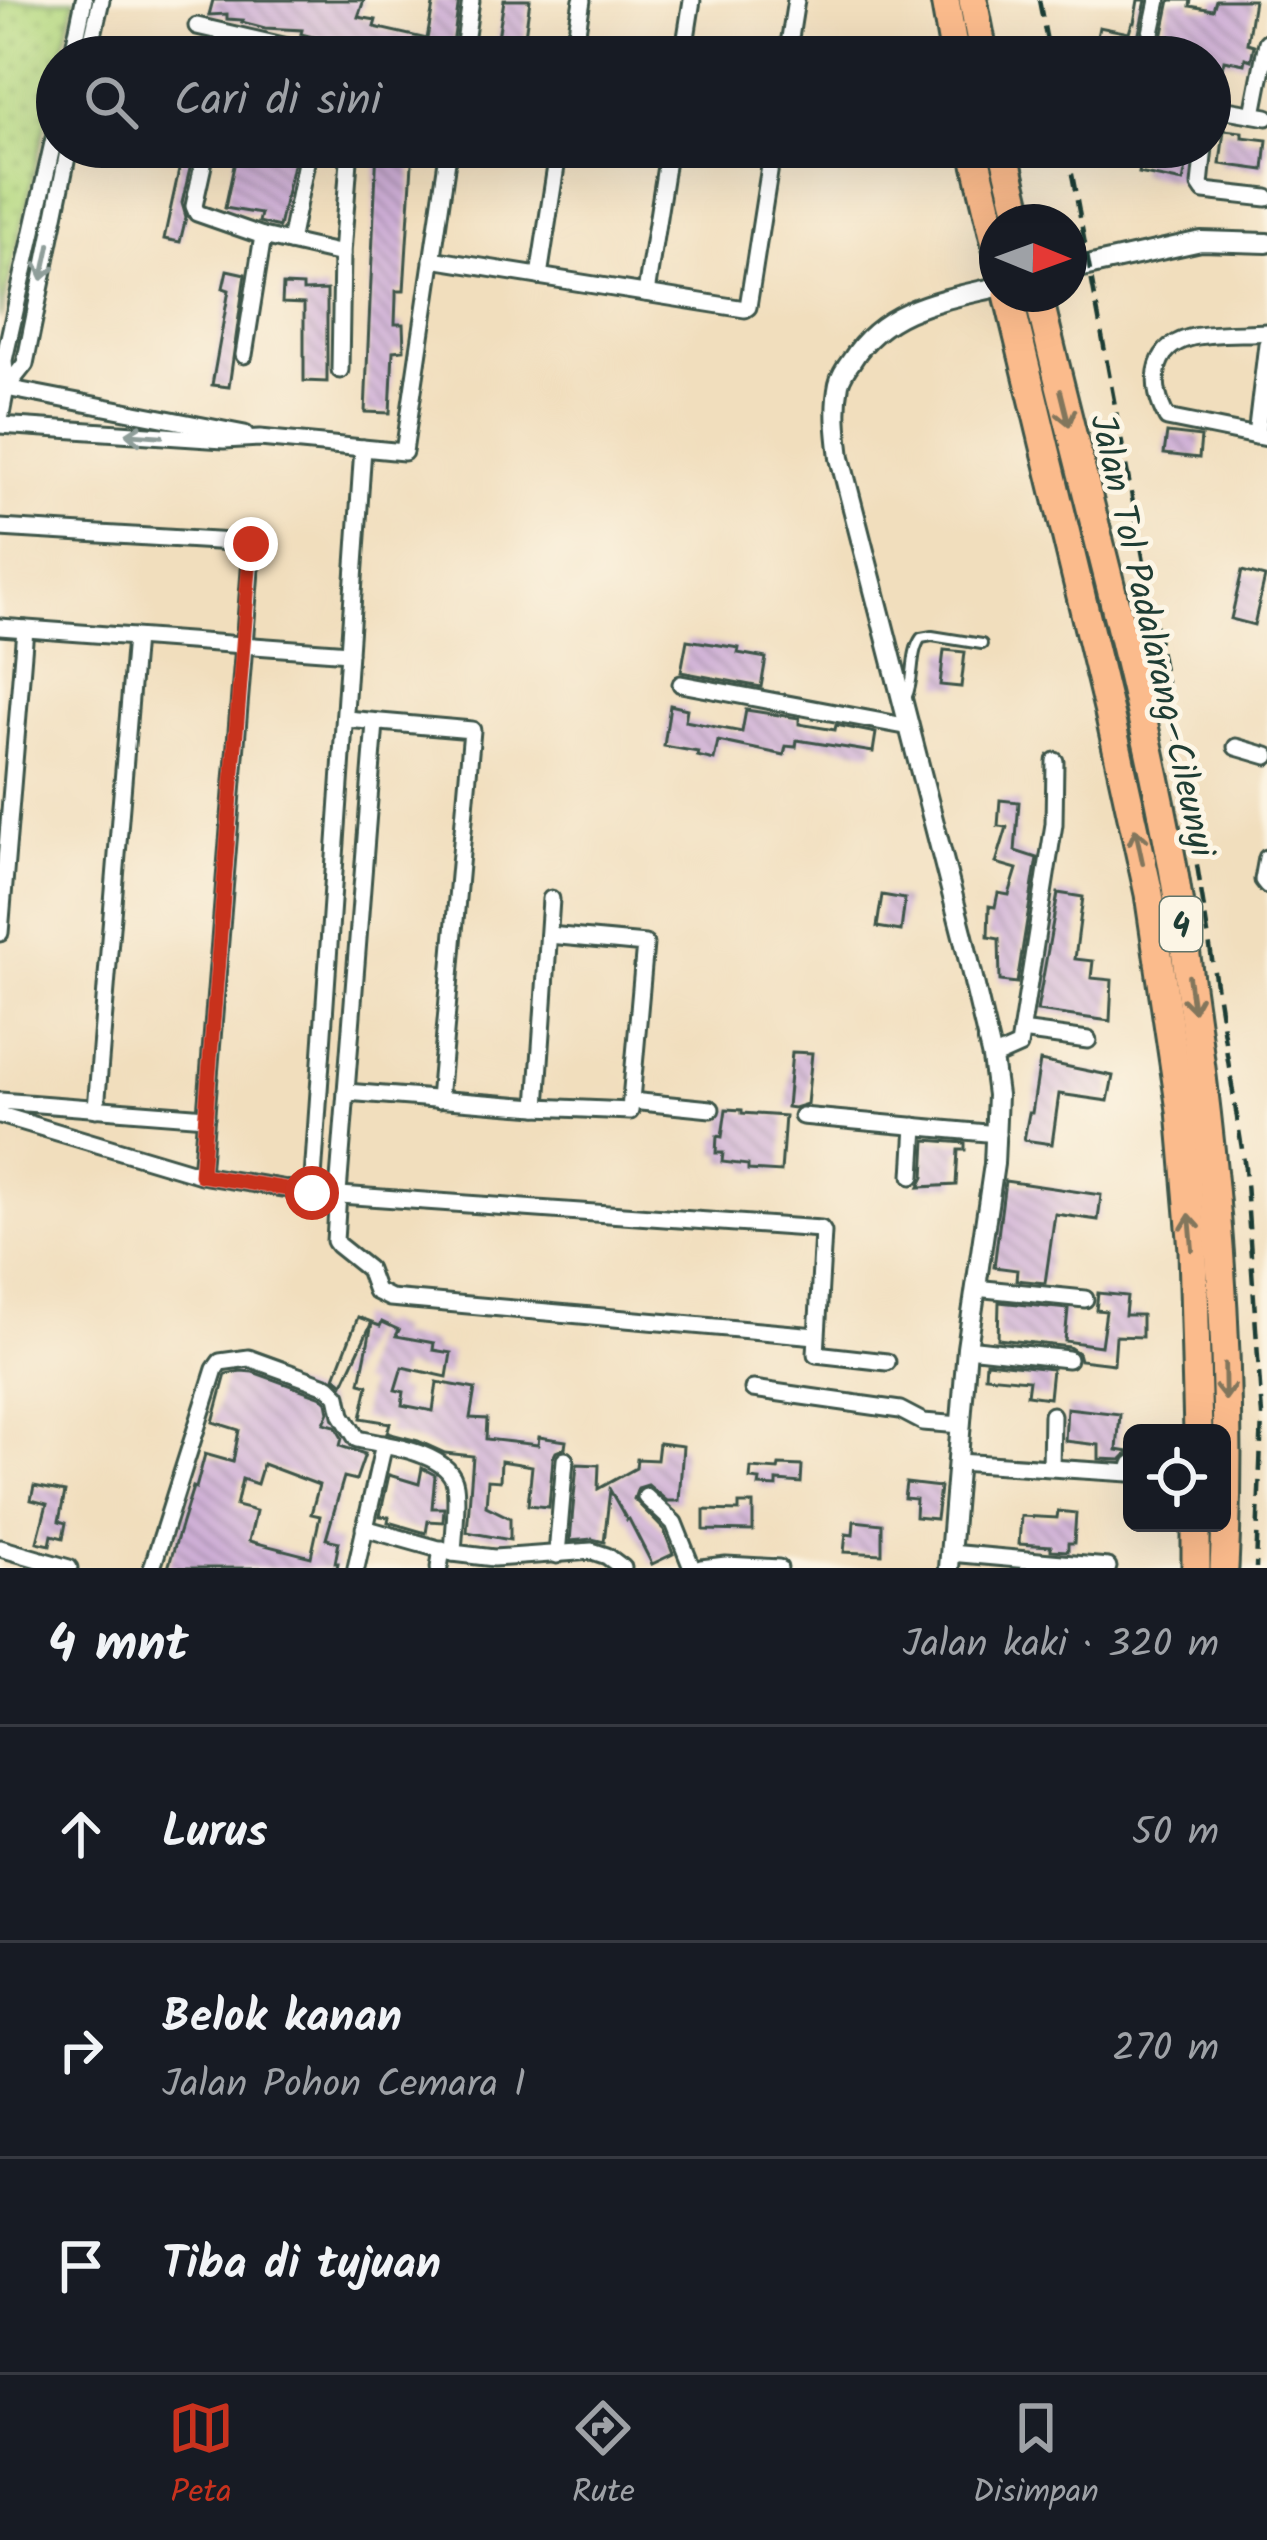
<!DOCTYPE html>
<html lang="id">
<head>
<meta charset="utf-8">
<style>
  body { margin:0; font-family:Kalam,sans-serif; background:#20242c; color:#f1f3f6 }
  .controls { position:absolute; right:36px; bottom:36px; display:grid; overflow:hidden; border-radius:18px; box-shadow:0 12px 48px #0002 }
  .controls button { width:108px; height:108px; display:grid; place-items:center; padding:0; border:0; border-bottom:3px solid #363941; background:#171b24; color:#f1f3f6; font:60px sans-serif }
  .compass { position:absolute; left:979px; top:204px; width:108px; height:108px; border-radius:50%; background:#171b24; box-shadow:0 12px 48px #0002; rotate:91deg }
  .stop { position:absolute; width:36px; height:36px; margin:-27px; border:9px solid #c8321e; border-radius:50%; background:#fff }
  .stop.end { background:#c8321e; border-color:#fff; box-shadow:0 3px 12px #0008 }
  .list { margin:0; padding:0; list-style:none }
  h2 { display:flex; justify-content:space-between; align-items:center; height:156px; margin:0; padding:0 48px; font-size:51px }
  h2 small { font-size:39px; font-weight:400; color:#9ea1a6 }
  .list li { display:grid; grid-template-columns:78px 1fr auto; gap:36px; align-items:center; box-sizing:border-box; height:216px; padding:0 48px; border-top:3px solid #363941 }
  .list b { display:block; font-size:45px; white-space:nowrap }
  .list p { margin:0; font-size:39px; white-space:nowrap; color:#9ea1a6 }
  .list em { font-size:39px; font-style:normal; color:#9ea1a6 }
  .icon { flex:none; width:66px; height:66px; fill:none; stroke:currentColor; stroke-width:2; stroke-linecap:round; stroke-linejoin:round }
  .map { position:relative; flex:none; width:1267px; height:1568px; overflow:hidden }
  .search { position:absolute; background:#171b24; box-shadow:0 12px 48px #0002; left:36px; right:36px; top:36px; height:132px; display:flex; align-items:center; gap:30px; box-sizing:border-box; padding:0 42px; border-radius:66px; color:#9ea1a6; font-size:45px }
  .sheet { height:804px; background:#171b24 }
  nav { display:flex; justify-content:space-around; align-items:center; box-sizing:border-box; height:168px; border-top:3px solid #363941; background:#171b24; font-size:33px; color:#9ea1a6 }
  nav a { display:grid; justify-items:center; gap:6px }
  nav .on { color:#c8321e }
  .map>svg:first-child { display:block }
</style>
</head>
<body>
<div class="map">
<svg width="1267" height="1568" viewBox="0 0 1267 1568">
  <defs>
    <pattern id="green-dots" width="8" height="8" patternUnits="userSpaceOnUse" patternTransform="scale(3)"><rect width="8" height="8" fill="#b6d982"/><path d="M2 2h.1M6 6h.1" fill="none" stroke="#9cbb71" stroke-width="1.8" stroke-linecap="round"/></pattern>
    <pattern id="building-back-hatch" width="6" height="6" patternUnits="userSpaceOnUse" patternTransform="scale(3)"><rect width="6" height="6" fill="#ceaed6"/><path d="M-1 5l2 2M0 0l6 6M5-1l2 2" fill="none" stroke="#a78fae"/></pattern>
  </defs>
  <rect width="100%" height="100%" fill="#fcf5e5"/>
  <filter id="ink" filterUnits="userSpaceOnUse"><feTurbulence type="fractalNoise" baseFrequency=".00833" numOctaves="2"/><feDisplacementMap in="SourceGraphic" scale="24" xChannelSelector="R" yChannelSelector="G"/><feConvolveMatrix kernelMatrix="1 2 1 2 8 2 1 2 1" color-interpolation-filters="sRGB"/></filter>
  <filter id="wash" filterUnits="userSpaceOnUse"><feTurbulence type="fractalNoise" baseFrequency=".004" numOctaves="4" result="noise"/><feDisplacementMap in="SourceGraphic" scale="48" xChannelSelector="R" yChannelSelector="G"/><feGaussianBlur stdDeviation="2.7" result="paint"/><feColorMatrix in="noise" values="0 0 0 0 0 0 0 0 0 0 0 0 0 0 0 0 0 1.4 0 .05"/><feComposite in="paint" operator="in"/></filter>
  <g filter="url(#wash)">
    <rect width="100%" height="100%" fill="#f1debd"/>
    <polygon fill="url(#green-dots)" stroke="#6a8b5b" stroke-width="3" points="0,0 75,0 61,57 57,57 57,75 0,318"/>
    <g id="blocks">
      <g fill="url(#building-back-hatch)" fill-rule="evenodd">
        <polygon points="213,0 364,0 358,17 376,20 374,27 427,39 434,0 459,0 452,52 408,47 407,51 402,50 400,57 369,57 371,46 317,40 317,38 301,34 302,30 265,28 242,22 243,20 227,19 227,14 209,15"/>
        <polygon points="504,0 530,0 522,57 495,57"/>
        <polygon points="1138,0 1146,0 1134,57 1093,57 1099,27 1129,33 1132,23 1134,23"/>
        <polygon points="1170,0 1191,0 1190,6 1213,10 1216,0 1254,0 1247,43 1254,45 1251,60 1245,58 1244,64 1224,60 1216,96 1210,95 1210,57 1158,57"/>
        <polygon points="1224,130 1242,132 1242,137 1267,140 1264,170 1220,164"/>
        <polygon points="184,147 195,147 182,203 186,217 180,242 164,239"/>
        <polygon points="238,147 297,147 279,227 259,222 261,214 225,208"/>
        <polygon points="377,147 413,148 404,291 396,291 396,297 395,324 403,324 404,350 393,351 390,413 365,412"/>
        <polygon points="1144,147 1190,147 1183,182 1139,173"/>
        <polygon points="227,270 245,274 229,387 212,385 229,290 223,288"/>
        <polygon points="283,285 303,286 303,291 327,290 327,382 304,381 304,304 282,303"/>
        <polygon points="1167,433 1201,437 1199,458 1164,454"/>
        <polygon points="1242,571 1265,577 1254,625 1231,619"/>
        <polygon points="687,640 739,648 738,653 766,658 761,687 681,672"/>
        <polygon points="944,650 965,652 961,687 940,685"/>
        <polygon points="670,705 687,709 685,721 742,732 746,710 799,718 799,724 835,730 836,725 876,733 873,752 797,740 796,747 786,746 784,755 718,741 714,760 697,756 698,752 664,746"/>
        <polygon points="1000,800 1019,802 1015,851 1037,858 1017,983 1000,981 999,939 988,937 989,906 995,907 998,893 1009,895 1017,869 996,863 1007,827 998,826"/>
        <polygon points="1058,893 1083,897 1075,959 1093,961 1091,978 1112,980 1110,1021 1037,1011"/>
        <polygon points="882,895 905,899 901,931 877,927"/>
        <polygon points="792,1052 812,1053 807,1104 794,1108 787,1107"/>
        <polygon points="1040,1061 1113,1076 1108,1101 1059,1094 1052,1144 1024,1140 1029,1113 1032,1113"/>
        <polygon points="726,1109 742,1110 742,1113 785,1116 781,1172 748,1170 748,1165 722,1162 723,1153 716,1153 717,1136 722,1137"/>
        <polygon points="926,1140 965,1143 965,1150 958,1150 956,1185 919,1187 924,1177"/>
        <polygon points="1005,1181 1101,1195 1098,1220 1055,1214 1045,1283 1016,1280 1017,1270 994,1267"/>
        <polygon points="1098,1293 1127,1296 1125,1315 1142,1315 1142,1337 1116,1336 1114,1364 1080,1360 1078,1353 1069,1347 998,1339 999,1302 1068,1309 1065,1341 1101,1346 1106,1311 1096,1310"/>
        <polygon points="358,1317 372,1322 343,1384 335,1377"/>
        <polygon points="382,1322 399,1330 396,1336 434,1343 433,1350 451,1353 447,1377 402,1367 395,1390 404,1392 402,1405 433,1411 437,1382 475,1389 470,1418 487,1419 486,1439 538,1445 539,1437 566,1441 565,1448 556,1452 553,1458 549,1507 528,1505 532,1466 501,1461 500,1481 488,1480 486,1506 510,1518 510,1540 467,1532 473,1456 445,1453 418,1441 387,1433 390,1423 361,1418 368,1385 360,1383 372,1323 380,1326"/>
        <polygon points="986,1362 1052,1369 1049,1398 1027,1395 1029,1380 985,1376"/>
        <path d="M241,1371L253,1372L322,1397L327,1402L329,1412L324,1423L335,1426L342,1438L340,1446L365,1454L356,1480L344,1477L326,1539L339,1542L335,1563H338L337,1568H168L193,1487L196,1488L205,1454L233,1462L239,1430L213,1422L226,1374ZM263,1464L319,1485L311,1514L320,1516L311,1557L249,1541L256,1511L236,1506L242,1479L257,1484Z"/>
        <polygon points="1067,1408 1120,1414 1117,1450 1129,1452 1121,1460 1099,1459 1099,1445 1065,1441"/>
        <polygon points="659,1443 683,1446 679,1501 667,1501 648,1485 638,1488 634,1499 664,1530 673,1554 652,1564 629,1519 627,1520 610,1490 604,1542 592,1539 570,1541 577,1464 599,1465 598,1489 636,1468 637,1459 657,1460"/>
        <polygon points="779,1465 802,1466 801,1483 777,1481 777,1487 759,1486 760,1480 750,1479 751,1468 778,1470"/>
        <polygon points="422,1468 435,1475 432,1508 444,1508 443,1522 428,1521 426,1533 388,1522 389,1517 380,1516 389,1475 419,1484"/>
        <polygon points="906,1483 940,1487 936,1519 915,1517 916,1499 904,1498"/>
        <polygon points="34,1486 65,1492 59,1521 66,1523 63,1538 52,1535 50,1545 37,1542 47,1504 31,1500"/>
        <polygon points="739,1504 753,1504 753,1531 704,1530 704,1510 739,1511"/>
        <polygon points="1058,1511 1076,1513 1074,1543 1068,1543 1068,1551 1051,1550 1051,1546 1019,1544 1021,1516 1057,1518"/>
        <polygon points="854,1521 882,1524 882,1554 844,1552 846,1534 853,1535"/>
      </g>
    </g>
  </g>
  <g filter="url(#ink)">
    <use href="#blocks" fill-opacity="0" stroke="#3e5549" stroke-width="3"/>
    <g fill="none" stroke-linecap="round" stroke-linejoin="round">
      <defs>
        <path id="service" d="M907,696C915,678 910,653 921,638L932,636L982,644"/>
        <g id="minor">
          <polyline points="197,26 331,57"/>
          <polyline points="72,57 84,0"/>
          <polyline points="88,57 101,0"/>
          <polyline points="228,57 233,35"/>
          <polyline points="463,57 471,0"/>
          <polyline points="573,57 582,0"/>
          <polyline points="683,57 692,0"/>
          <polyline points="787,57 796,0"/>
          <polyline points="1146,57 1158,0"/>
          <polyline points="1210,107 1267,117"/>
          <polyline points="1253,114 1267,42"/>
          <polyline points="207,147 194,206 197,213 263,236 342,254"/>
          <polyline points="1204,147 1200,185 1204,191 1267,198"/>
          <polyline points="290,242 309,147"/>
          <polyline points="432,259 745,309 748,307 773,147"/>
          <polyline points="539,276 559,147"/>
          <polyline points="646,293 669,147"/>
          <path d="M1267,332C1244,334 1210,332 1189,338C1149,349 1151,389 1167,418L1267,438"/>
          <polyline points="244,355 263,236"/>
          <polyline points="340,370 342,254 350,147"/>
          <polyline points="6,388 245,434"/>
          <polyline points="6,388 25,364 69,147"/>
          <polyline points="0,420 6,388 4,360 57,125"/>
          <polyline points="0,425 224,440 260,438 404,452 449,147"/>
          <polyline points="1256,436 1267,344"/>
          <polyline points="0,528 249,543 252,546 201,1175"/>
          <polyline points="0,627 349,653"/>
          <polyline points="681,684 910,727"/>
          <polyline points="346,719 472,730 439,1100"/>
          <polyline points="375,723 338,1193 335,1241 338,1245 368,1269 376,1291 390,1298 816,1336"/>
          <polyline points="1236,747 1267,756"/>
          <polyline points="1267,858 1263,880 1267,885"/>
          <polyline points="0,933 25,629"/>
          <polyline points="1021,1031 1088,1040"/>
          <polyline points="992,1058 1019,1046 1054,824 1055,761"/>
          <polyline points="346,1092 537,1107 630,1111 645,944 549,935"/>
          <polyline points="0,1101 206,1117"/>
          <polyline points="631,1101 711,1109"/>
          <polyline points="537,1107 551,899"/>
          <polyline points="96,1109 135,637"/>
          <polyline points="0,1115 201,1175 312,1193 363,448"/>
          <polyline points="802,1116 997,1134"/>
          <polyline points="912,1176 915,1126"/>
          <polyline points="312,1193 821,1229 823,1232 816,1354 887,1362"/>
          <polyline points="975,1288 1085,1299"/>
          <polyline points="967,1348 1068,1359"/>
          <polyline points="753,1389 900,1410 923,1422 961,1425"/>
          <polyline points="958,1462 1129,1473 1132,1464"/>
          <polyline points="1051,1467 1052,1415"/>
          <polyline points="646,1497 674,1523 692,1568"/>
          <polyline points="364,1528 453,1553"/>
          <polyline points="0,1548 69,1568"/>
          <polyline points="950,1553 1108,1567"/>
          <polyline points="557,1555 565,1460"/>
          <path d="M152,1568L215,1369L220,1362L249,1358L329,1387L338,1396L342,1415L357,1439C384,1445 450,1452 455,1485C458,1506 454,1531 453,1553L494,1558L592,1551L607,1556L623,1568"/>
          <polyline points="356,1568 384,1444"/>
          <polyline points="439,1568 442,1549"/>
          <polyline points="701,1568 726,1565 779,1568"/>
        </g>
        <g id="tertiary">
          <polyline points="1069,270 1201,241 1267,243"/>
          <path d="M949,1568L967,1348L994,1164L997,1095L992,1058L963,936L840,458C837,433 834,409 839,384C841,375 846,368 852,360C884,308 942,300 997,287"/>
        </g>
        <g id="motorway">
          <polyline points="945,0 955,57"/>
          <polyline points="973,0 984,57"/>
          <polyline points="973,147 997,249"/>
          <polyline points="1003,147 1021,222"/>
          <polyline points="1008,294 1109,712 1149,894 1181,1110 1193,1250 1198,1433"/>
          <path d="M1038,294C1081,480 1135,664 1170,852C1179,897 1184,942 1190,987C1218,1179 1234,1375 1224,1568"/>
          <polyline points="1196,1568 1196,1523"/>
        </g>
      </defs>
      <use href="#service" stroke="#3e5549" stroke-width="14"/>
      <use href="#minor" stroke="#3e5549" stroke-width="21"/>
      <use href="#tertiary" stroke="#3e5549" stroke-width="24"/>
      <use href="#motorway" stroke="#3e5549" stroke-width="33"/>
      <use href="#service" stroke="#fff" stroke-width="8"/>
      <use href="#minor" stroke="#fff" stroke-width="15"/>
      <use href="#tertiary" stroke="#fff" stroke-width="18"/>
      <use href="#motorway" stroke="#fbbb8c" stroke-width="27"/>
      <g stroke="#1f3d34" stroke-width="4.5" stroke-dasharray="18 9" stroke-linecap="butt">
        <polyline points="1039,0 1050,57"/>
        <polyline points="1067,147 1179,751 1245,1168 1262,1416 1256,1568"/>
      </g>
    </g>
    <defs><path id="oneway-shaft" d="M-6 0H5M1.5-3L5.5 0L1.5 3" fill="none" stroke-width="1.6" stroke-linecap="round" stroke-linejoin="round" transform="scale(3)"/></defs>
    <g stroke="#8f9e9a">
      <use href="#oneway-shaft" transform="translate(46 262) rotate(102)"/>
      <use href="#oneway-shaft" transform="translate(144 435) rotate(-176)"/>
    </g>
    <g stroke="#82765c">
      <use href="#oneway-shaft" transform="translate(1065 408) rotate(76)"/>
      <use href="#oneway-shaft" transform="translate(1139 846) rotate(-102)"/>
      <use href="#oneway-shaft" transform="translate(1191 994) rotate(82)"/>
      <use href="#oneway-shaft" transform="translate(1191 1232) rotate(-95)"/>
      <use href="#oneway-shaft" transform="translate(1225 1382) rotate(89)"/>
    </g>
  </g>
  <g fill="none" stroke-linecap="round" stroke-linejoin="round" filter="url(#ink)">
    <polyline stroke="#c8321e" stroke-width="15" points="251,544 201,1175 312,1193"/>
  </g>
  <g text-anchor="middle" stroke-width="10" stroke-linejoin="round" paint-order="stroke">
    <rect fill="#fcf5e5" stroke="#617469" stroke-width="3" x="1160" y="897" width="42" height="54" rx="9"/>
    <g font-size="33" font-weight="bold" fill="#1f3d34">
      <text x="1181" y="936">4</text>
    </g>
    <g font-size="36" fill="#1f3d34" stroke="#fcf5e5">
      <text transform="translate(1154 635) rotate(77)" y="13">Jalan Tol Padalarang–Cileunyi</text>
    </g>
  </g>
</svg>
<div class="controls">
<button><svg class="icon" aria-label="locate" viewBox="0 0 24 24"><circle cx="12" cy="12" r="6"/><path d="M12 2v4M12 18v4M2 12h4M18 12h4"/></svg></button>
</div>
<svg class="compass" viewBox="-18 -18 36 36"><path d="M0-13l5 13h-10z" fill="#e53935"/><path d="M0 13l5-13h-10z" fill="#9ea1a6"/></svg>
<div class="stop" style="left:312px;top:1193px"></div>
<div class="stop end" style="left:251px;top:544px"></div>
<div class="search"><svg class="icon" aria-label="search" viewBox="0 0 24 24"><circle cx="10" cy="10" r="6"/><path d="M15 15l6 6"/></svg>Cari di sini</div>
</div>
<section class="sheet">
<h2>4 mnt<small>Jalan kaki · 320 m</small></h2>
<ul class="list">
<li><svg class="icon" aria-label="ahead" viewBox="0 0 24 24"><path d="M12 20V5M6 11l6-6 6 6"/></svg><div><b>Lurus</b></div><em>50 m</em></li>
<li><svg class="icon" aria-label="right" viewBox="0 0 24 24"><path d="M7 20v-9h11M14 6l5 5-5 5"/></svg><div><b>Belok kanan</b><p>Jalan Pohon Cemara I</p></div><em>270 m</em></li>
<li><svg class="icon" aria-label="arrive" viewBox="0 0 24 24"><path d="M6 21V4h12l-3 4 3 4H6"/></svg><div><b>Tiba di tujuan</b></div></li>
</ul>
</section>
<nav>
<a class="on"><svg class="icon" aria-label="map" viewBox="0 0 24 24"><path d="M3 6l6-2 6 2 6-2v14l-6 2-6-2-6 2zM9 4v14M15 6v14"/></svg>Peta</a>
<a><svg class="icon" aria-label="directions" viewBox="0 0 24 24"><path d="M12 3l9 9-9 9-9-9zM9 14v-3h6M13 9l2 2-2 2"/></svg>Rute</a>
<a><svg class="icon" aria-label="saved" viewBox="0 0 24 24"><path d="M7 4h10v16l-5-4-5 4z"/></svg>Disimpan</a>
</nav>
</body>
</html>
